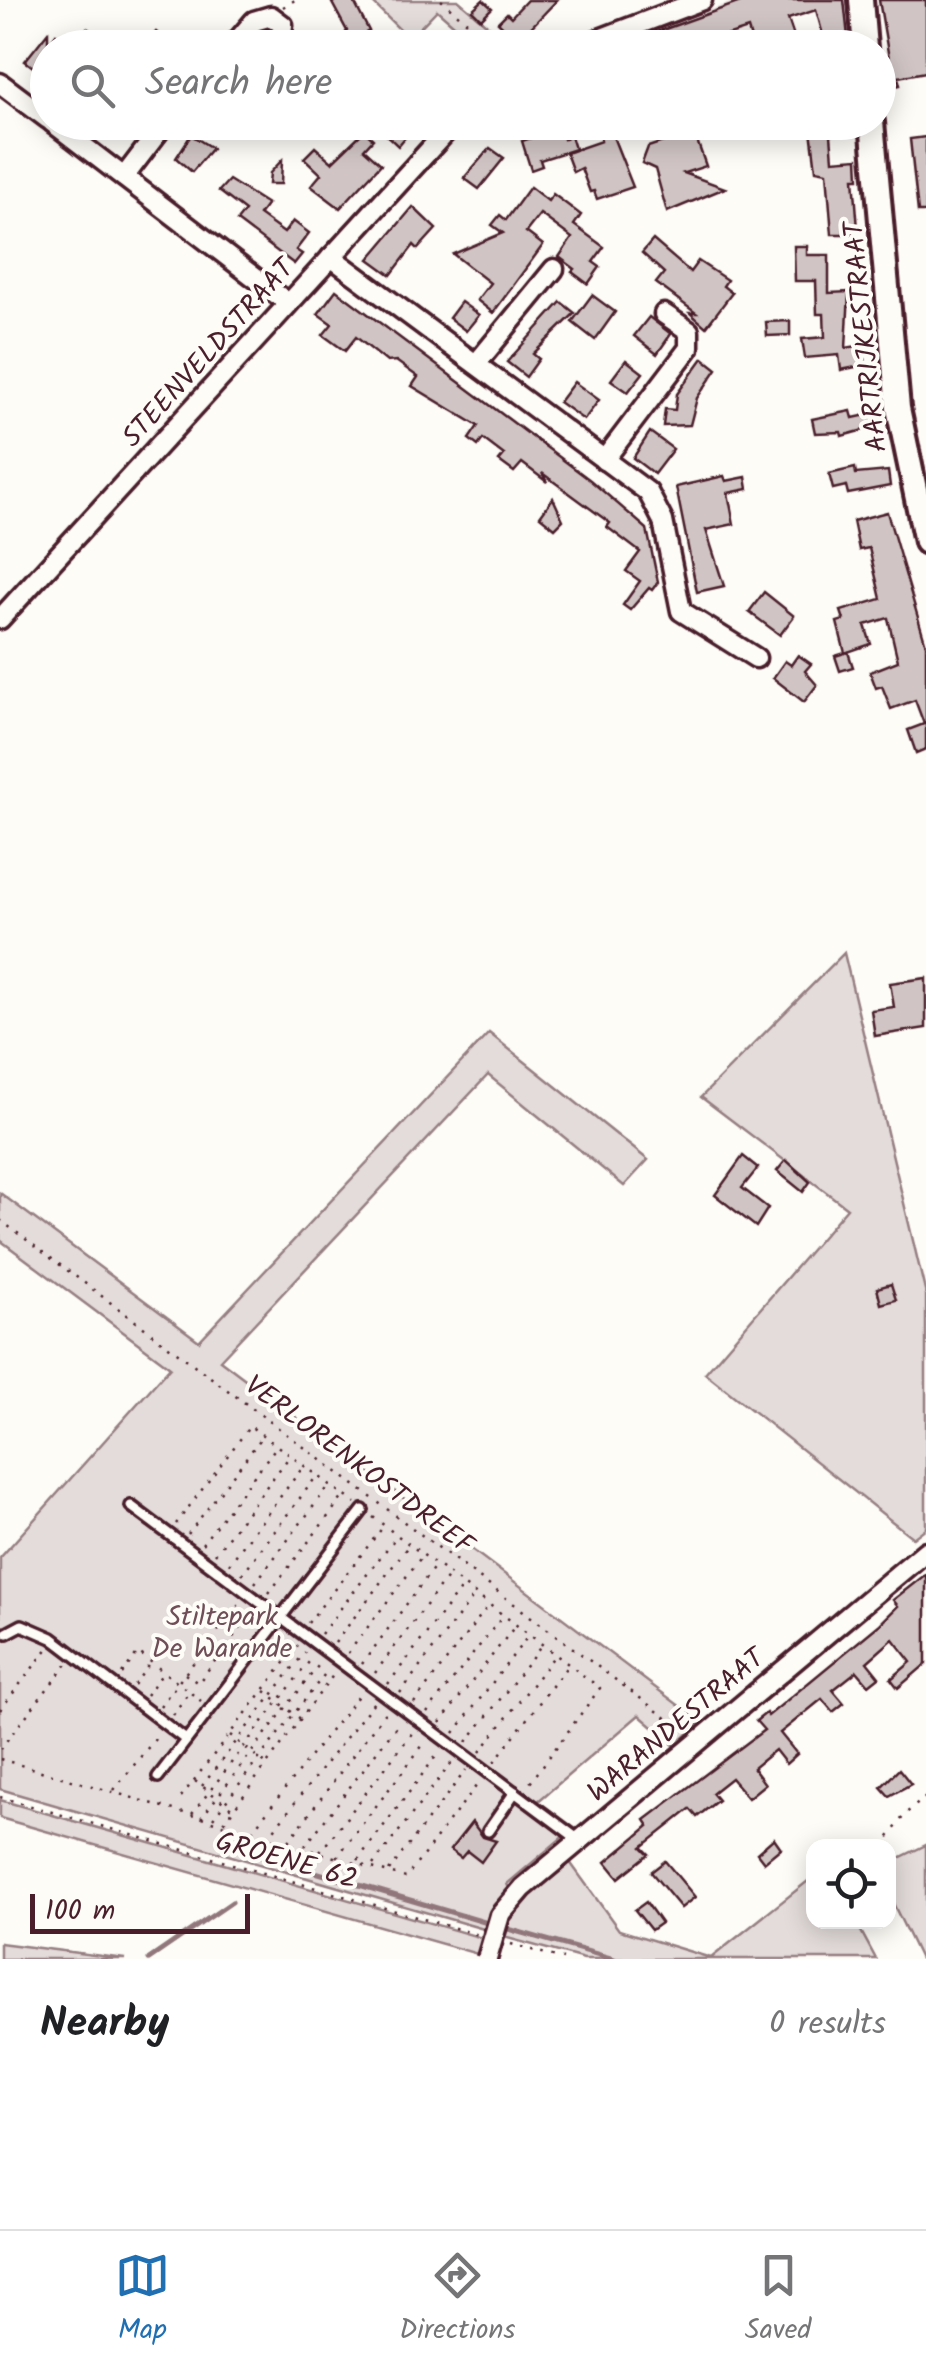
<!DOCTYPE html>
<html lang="en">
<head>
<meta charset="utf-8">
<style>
  body { margin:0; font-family:Kalam,sans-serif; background:#f6f6f6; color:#202124 }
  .controls { position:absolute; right:30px; bottom:30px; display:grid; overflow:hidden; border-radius:20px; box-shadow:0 5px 25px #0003 }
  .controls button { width:90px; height:90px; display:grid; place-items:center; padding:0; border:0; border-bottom:2px solid #e0e0e0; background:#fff; color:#202124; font:50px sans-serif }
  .scale { position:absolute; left:30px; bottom:25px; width:220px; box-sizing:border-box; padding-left:10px; border:5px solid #4a1f2b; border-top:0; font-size:28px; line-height:35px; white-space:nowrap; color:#4a1f2b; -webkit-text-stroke:8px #fdfcf7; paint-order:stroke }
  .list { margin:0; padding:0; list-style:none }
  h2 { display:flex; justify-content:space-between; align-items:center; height:130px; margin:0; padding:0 40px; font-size:42px }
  h2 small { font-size:32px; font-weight:400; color:#757577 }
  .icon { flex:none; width:55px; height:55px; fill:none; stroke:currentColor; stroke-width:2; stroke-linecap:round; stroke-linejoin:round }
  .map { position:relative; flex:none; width:926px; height:1959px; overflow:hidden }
  .search { position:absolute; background:#fff; box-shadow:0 5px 25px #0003; left:30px; right:30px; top:30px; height:110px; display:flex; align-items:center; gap:25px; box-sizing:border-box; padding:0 35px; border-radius:55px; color:#757577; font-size:38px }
  .sheet { height:270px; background:#fff }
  nav { display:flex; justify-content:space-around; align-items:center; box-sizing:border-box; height:140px; border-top:2px solid #e0e0e0; background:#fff; font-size:28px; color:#757577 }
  nav a { display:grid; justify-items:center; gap:5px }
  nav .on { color:#1f6fb2 }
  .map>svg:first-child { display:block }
</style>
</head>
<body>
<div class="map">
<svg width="926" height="1959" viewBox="0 0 926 1959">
  <rect width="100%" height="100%" fill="#fdfcf7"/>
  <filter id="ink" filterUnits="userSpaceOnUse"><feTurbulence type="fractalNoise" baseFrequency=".01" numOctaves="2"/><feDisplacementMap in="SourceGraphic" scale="20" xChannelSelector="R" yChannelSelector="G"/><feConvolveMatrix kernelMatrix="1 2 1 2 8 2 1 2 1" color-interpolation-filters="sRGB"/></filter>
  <g filter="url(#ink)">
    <polygon fill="#f0ece8" points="736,0 767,0 782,47 812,38 815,47 606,48"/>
    <g fill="#e3dcda" stroke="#967e82" stroke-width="2.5">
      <polygon points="370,0 458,0 513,47 479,47 437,10 409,39"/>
      <polygon points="844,953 926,1295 926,1528 913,1538 705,1373 847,1208 701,1097"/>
      <polygon points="489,1033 648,1160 624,1186 488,1075 220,1360 701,1722 675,1746 639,1715 529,1809 565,1835 507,1884 511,1892 487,1930 0,1789 0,1558 170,1367 0,1240 0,1193 199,1341"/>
      <polygon points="0,1800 486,1939 481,1955 0,1818"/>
      <polygon points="926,1845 926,1959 920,1959 889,1895 889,1863"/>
      <polygon points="567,1858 619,1930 711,1958 813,1877 814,1922 856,1922 876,1959 584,1959 500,1936 517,1904"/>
      <polygon points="0,1943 125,1959 0,1959"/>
    </g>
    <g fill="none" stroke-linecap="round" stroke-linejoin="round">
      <g stroke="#91777b" stroke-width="5">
        <polyline points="251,1853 491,1924"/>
        <polyline points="501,1927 614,1959"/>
        <polyline points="149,1959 232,1902"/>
      </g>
    </g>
    <g fill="#d0c5c4" stroke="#4a1f2b" stroke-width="2.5">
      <polygon points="338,0 353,0 369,31 335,48 347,31 332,3"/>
      <polygon points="483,0 492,8 481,19 472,10"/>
      <polygon points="527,0 557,0 518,41 498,22 507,13 511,17"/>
      <polygon points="746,0 844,0 848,37 825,42 816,10 788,19 798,48 754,48 748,29 689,48 612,48"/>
      <polygon points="879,0 926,0 926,72 898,77 900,85 881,89 878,72 891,70"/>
      <polygon points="87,28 115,48 48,48 48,78 25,61 48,32 48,45 56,34 73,46"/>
      <polygon points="419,29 438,48 403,48"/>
      <polygon points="156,32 174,48 142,48"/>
      <polygon points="388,122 418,122 398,146 381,130"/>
      <polygon points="664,122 684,122 688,133 694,132 706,166 684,173 725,188 667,212 655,169 642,163 648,147 669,140"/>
      <polygon points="810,122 830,122 833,160 858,158 859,178 854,178 858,229 852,229 852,234 832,234 827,172 816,170"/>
      <polygon points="560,128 564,139 571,136 575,149 540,160 542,166 531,170 522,141"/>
      <polygon points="610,129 633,187 597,199 594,191 590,192 581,168 573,172 566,153 601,141 599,133"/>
      <polygon points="364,131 373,139 364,149 381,164 340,208 311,186 321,174 304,158 315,147 332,162"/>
      <polygon points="191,135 212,148 192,172 176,158"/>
      <polygon points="926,137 926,212 918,212 910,139"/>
      <polygon points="490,148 504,158 479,189 464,178"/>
      <polygon points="282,160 281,184 269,184 270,173"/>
      <polygon points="229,180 267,204 259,215 284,233 293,221 309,233 296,250 302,254 294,264 237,221 245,211 219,191"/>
      <polygon points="530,187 548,201 553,194 581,215 574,225 604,247 593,262 600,267 588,284 572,272 575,269 559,257 572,238 540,214 526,232 543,245 493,313 477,300 490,283 453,254 503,233 492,225 500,215 506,220"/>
      <polygon points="413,207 436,229 418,249 414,245 391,275 369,259"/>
      <polygon points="653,240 690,272 698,261 727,280 723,286 732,293 706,327 690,313 696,313 656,283 664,273 642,253"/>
      <polygon points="794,246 807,246 807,255 829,255 829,293 849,292 846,348 863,345 866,365 841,370 839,355 805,358 802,339 825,337 824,314 817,314 816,281 795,281"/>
      <polygon points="336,290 590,480 647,529 658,582 652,590 649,588 630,610 623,605 640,581 626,571 640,552 607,527 610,523 542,473 547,482 522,463 514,472 499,461 504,455 483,439 478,446 469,439 478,426 412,386 418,377 396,361 387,362 356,337 345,351 323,335 332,324 318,314"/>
      <polygon points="592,295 615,312 595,340 572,322"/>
      <polygon points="461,302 479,315 466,331 449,318"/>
      <polygon points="561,302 575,313 533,354 539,359 526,377 507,362"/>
      <polygon points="649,317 671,334 657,354 634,336"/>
      <polygon points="790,321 790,335 767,336 766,322"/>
      <polygon points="703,358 717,369 697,398 690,425 663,426 665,409 675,410 677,394"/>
      <polygon points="626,360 643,373 628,392 611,380"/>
      <polygon points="574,382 599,400 584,420 559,402"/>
      <polygon points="851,411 853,418 876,413 878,426 842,436 841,432 815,433 812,419"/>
      <polygon points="650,432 673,449 654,474 633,458"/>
      <polygon points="855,468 856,474 888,471 890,486 848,494 846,486 833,489 829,474"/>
      <polygon points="724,476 726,481 746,477 748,489 728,493 734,524 706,530 724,586 697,592 676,487"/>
      <polygon points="553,498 563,520 555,528 540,516"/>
      <polygon points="887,512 926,645 926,749 916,753 908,730 924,724 915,700 891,709 882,686 876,688 870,672 898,661 888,618 865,625 871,644 845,653 837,622 844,620 841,611 881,599 869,548 859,550 853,521"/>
      <polygon points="764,592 794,616 780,635 749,612"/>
      <polygon points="848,652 853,667 840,671 835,656"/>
      <polygon points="798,655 811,664 805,671 817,685 804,702 773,678 785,661 791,665"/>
      <polygon points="926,978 926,1028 875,1036 871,1010 894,1007 890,983"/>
      <polygon points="743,1156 758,1168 742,1188 768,1208 756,1227 715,1195"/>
      <polygon points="786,1160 810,1182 803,1192 777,1171"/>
      <polygon points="891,1284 896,1300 881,1304 877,1288"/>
      <polygon points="926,1574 926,1664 898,1688 891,1679 911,1662 893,1639 867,1662 879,1677 869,1685 857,1671 833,1690 844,1703 833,1712 822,1699 780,1733 797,1754 786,1764 775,1750 753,1768 765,1784 748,1798 731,1778 712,1793 718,1800 697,1817 690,1809 642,1847 649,1854 619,1878 606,1862 649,1826 645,1820 764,1730 756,1721 766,1713 768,1716 880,1624 898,1606 893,1600"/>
      <polygon points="899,1769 911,1784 889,1796 881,1787"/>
      <polygon points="472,1822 483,1837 496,1841 481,1862 467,1851 461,1858 450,1850"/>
      <polygon points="774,1838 781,1848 764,1862 757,1853"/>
      <polygon points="665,1861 695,1897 681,1908 651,1872"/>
      <polygon points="646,1902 661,1923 651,1930 635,1910"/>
    </g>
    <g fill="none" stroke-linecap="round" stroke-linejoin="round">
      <defs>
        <g id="service">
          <polyline points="131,1506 579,1840"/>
          <polyline points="7,1633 22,1625 52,1638 186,1740"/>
          <polyline points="158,1777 363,1510"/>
          <polyline points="488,1831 515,1792"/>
        </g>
        <g id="minor">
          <polyline points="231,48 254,21 271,16 283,25 280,48"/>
          <polyline points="576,48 702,0"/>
          <polyline points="0,83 48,119"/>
          <polyline points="52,122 288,303"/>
          <polyline points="124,177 166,122"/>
          <polyline points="331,257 648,492 663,521 681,611 756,658"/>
          <polyline points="476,364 554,269"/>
          <polyline points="604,460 689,348 689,331 664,314"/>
          <polyline points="0,619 455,122"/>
          <polyline points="500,1915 523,1888 926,1551"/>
        </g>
        <g id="tertiary">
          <polyline points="861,0 865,48"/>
          <polyline points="872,122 898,408 926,542"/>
        </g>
      </defs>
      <use href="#service" stroke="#4a1f2b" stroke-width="16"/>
      <use href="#minor" stroke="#4a1f2b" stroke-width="25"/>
      <use href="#tertiary" stroke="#4a1f2b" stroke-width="30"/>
      <g stroke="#4a1f2b" stroke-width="2.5" stroke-dasharray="2.5 8" stroke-linecap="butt">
        <polyline points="441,0 498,48"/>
        <polyline points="283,7 295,0"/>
        <polyline points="0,1220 684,1731"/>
        <polyline points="373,1517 600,1688 527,1787"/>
        <polyline points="176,1524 250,1426 355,1503"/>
        <polyline points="188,1534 262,1437"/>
        <polyline points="202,1544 276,1447"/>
        <polyline points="215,1554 289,1457"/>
        <polyline points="229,1564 303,1467"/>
        <polyline points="242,1574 316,1477"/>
        <polyline points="255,1583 329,1486"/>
        <polyline points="269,1593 343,1497"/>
        <polyline points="308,1623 383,1527"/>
        <polyline points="321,1634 396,1537"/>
        <polyline points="335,1643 408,1546"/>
        <polyline points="348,1653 422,1556"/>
        <polyline points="362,1664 435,1566"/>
        <polyline points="375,1673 448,1576"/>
        <polyline points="122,1674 138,1652 201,1701"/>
        <polyline points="185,1674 198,1683 253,1611"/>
        <polyline points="388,1684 462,1587"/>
        <polyline points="134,1685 150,1663"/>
        <polyline points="265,1691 302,1720"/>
        <polyline points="400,1693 474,1596"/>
        <polyline points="146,1695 163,1673"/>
        <polyline points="414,1703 488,1606"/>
        <polyline points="160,1706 241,1601"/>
        <polyline points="0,1710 48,1648"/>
        <polyline points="427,1713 502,1617"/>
        <polyline points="173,1715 188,1693"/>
        <polyline points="440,1723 515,1626"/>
        <polyline points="454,1733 528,1636"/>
        <polyline points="230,1735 267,1765"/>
        <polyline points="467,1742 542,1645"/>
        <polyline points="0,1749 67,1664"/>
        <polyline points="480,1752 555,1655"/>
        <polyline points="0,1759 406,1878 480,1781"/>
        <polyline points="494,1762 568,1665"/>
        <polyline points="195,1781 233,1809"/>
        <polyline points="202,1786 305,1652"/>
        <polyline points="114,1790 159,1734"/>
        <polyline points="0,1797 479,1935"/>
        <polyline points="181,1797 298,1646"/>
        <polyline points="192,1814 312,1658"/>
        <polyline points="201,1818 321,1662"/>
        <polyline points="213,1818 328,1670"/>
        <polyline points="224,1822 334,1674"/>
        <polyline points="252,1831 361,1692"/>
        <polyline points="268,1837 374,1702"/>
        <polyline points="289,1841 386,1711"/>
        <polyline points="305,1846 400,1721"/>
        <polyline points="883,1846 905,1814 926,1797"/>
        <polyline points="320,1852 413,1732"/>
        <polyline points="337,1857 426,1741"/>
        <polyline points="358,1860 440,1751"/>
        <polyline points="373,1865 453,1761"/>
        <polyline points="389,1871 466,1770"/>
        <polyline points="511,1944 563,1959"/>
      </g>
      <use href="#service" stroke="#fdfcf7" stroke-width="9"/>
      <use href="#minor" stroke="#fdfcf7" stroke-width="18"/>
      <use href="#tertiary" stroke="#fdfcf7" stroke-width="22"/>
      <defs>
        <polyline id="minor-bridge" points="487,1959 500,1915"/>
      </defs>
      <use href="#minor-bridge" stroke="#4a1f2b" stroke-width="25" stroke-linecap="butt"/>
      <use href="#minor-bridge" stroke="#fdfcf7" stroke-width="18"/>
    </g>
  </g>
  <g text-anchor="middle" stroke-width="8" stroke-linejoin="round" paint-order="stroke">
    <g font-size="28" fill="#4a1f2b" stroke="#fdfcf7">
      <text transform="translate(864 337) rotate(-96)" y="10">AARTRIJKESTRAAT</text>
      <text transform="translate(207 352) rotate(-48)" y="10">STEENVELDSTRAAT</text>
      <text transform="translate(360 1464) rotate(37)" y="10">VERLORENKOSTDREEF</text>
      <text transform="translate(675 1724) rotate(-40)" y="10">WARANDESTRAAT</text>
      <text transform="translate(287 1859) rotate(16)" y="10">GROENE 62</text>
    </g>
    <g font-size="28" fill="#704e57" stroke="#fdfcf7">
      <text x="222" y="1625">Stiltepark<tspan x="222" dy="32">De Warande</tspan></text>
    </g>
  </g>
</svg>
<div class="controls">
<button><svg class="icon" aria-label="locate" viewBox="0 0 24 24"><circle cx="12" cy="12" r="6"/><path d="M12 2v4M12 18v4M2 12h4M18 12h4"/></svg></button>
</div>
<div class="scale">100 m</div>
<div class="search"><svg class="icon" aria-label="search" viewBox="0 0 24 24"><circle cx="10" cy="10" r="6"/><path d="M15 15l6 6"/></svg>Search here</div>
</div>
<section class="sheet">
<h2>Nearby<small>0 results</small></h2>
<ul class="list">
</ul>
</section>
<nav>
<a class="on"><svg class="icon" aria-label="map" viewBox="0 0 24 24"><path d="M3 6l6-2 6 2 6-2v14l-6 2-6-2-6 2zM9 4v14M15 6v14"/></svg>Map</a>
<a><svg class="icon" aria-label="directions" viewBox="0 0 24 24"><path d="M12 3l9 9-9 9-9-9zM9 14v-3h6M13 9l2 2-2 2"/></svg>Directions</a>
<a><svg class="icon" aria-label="saved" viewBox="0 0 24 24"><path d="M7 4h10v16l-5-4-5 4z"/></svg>Saved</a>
</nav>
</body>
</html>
